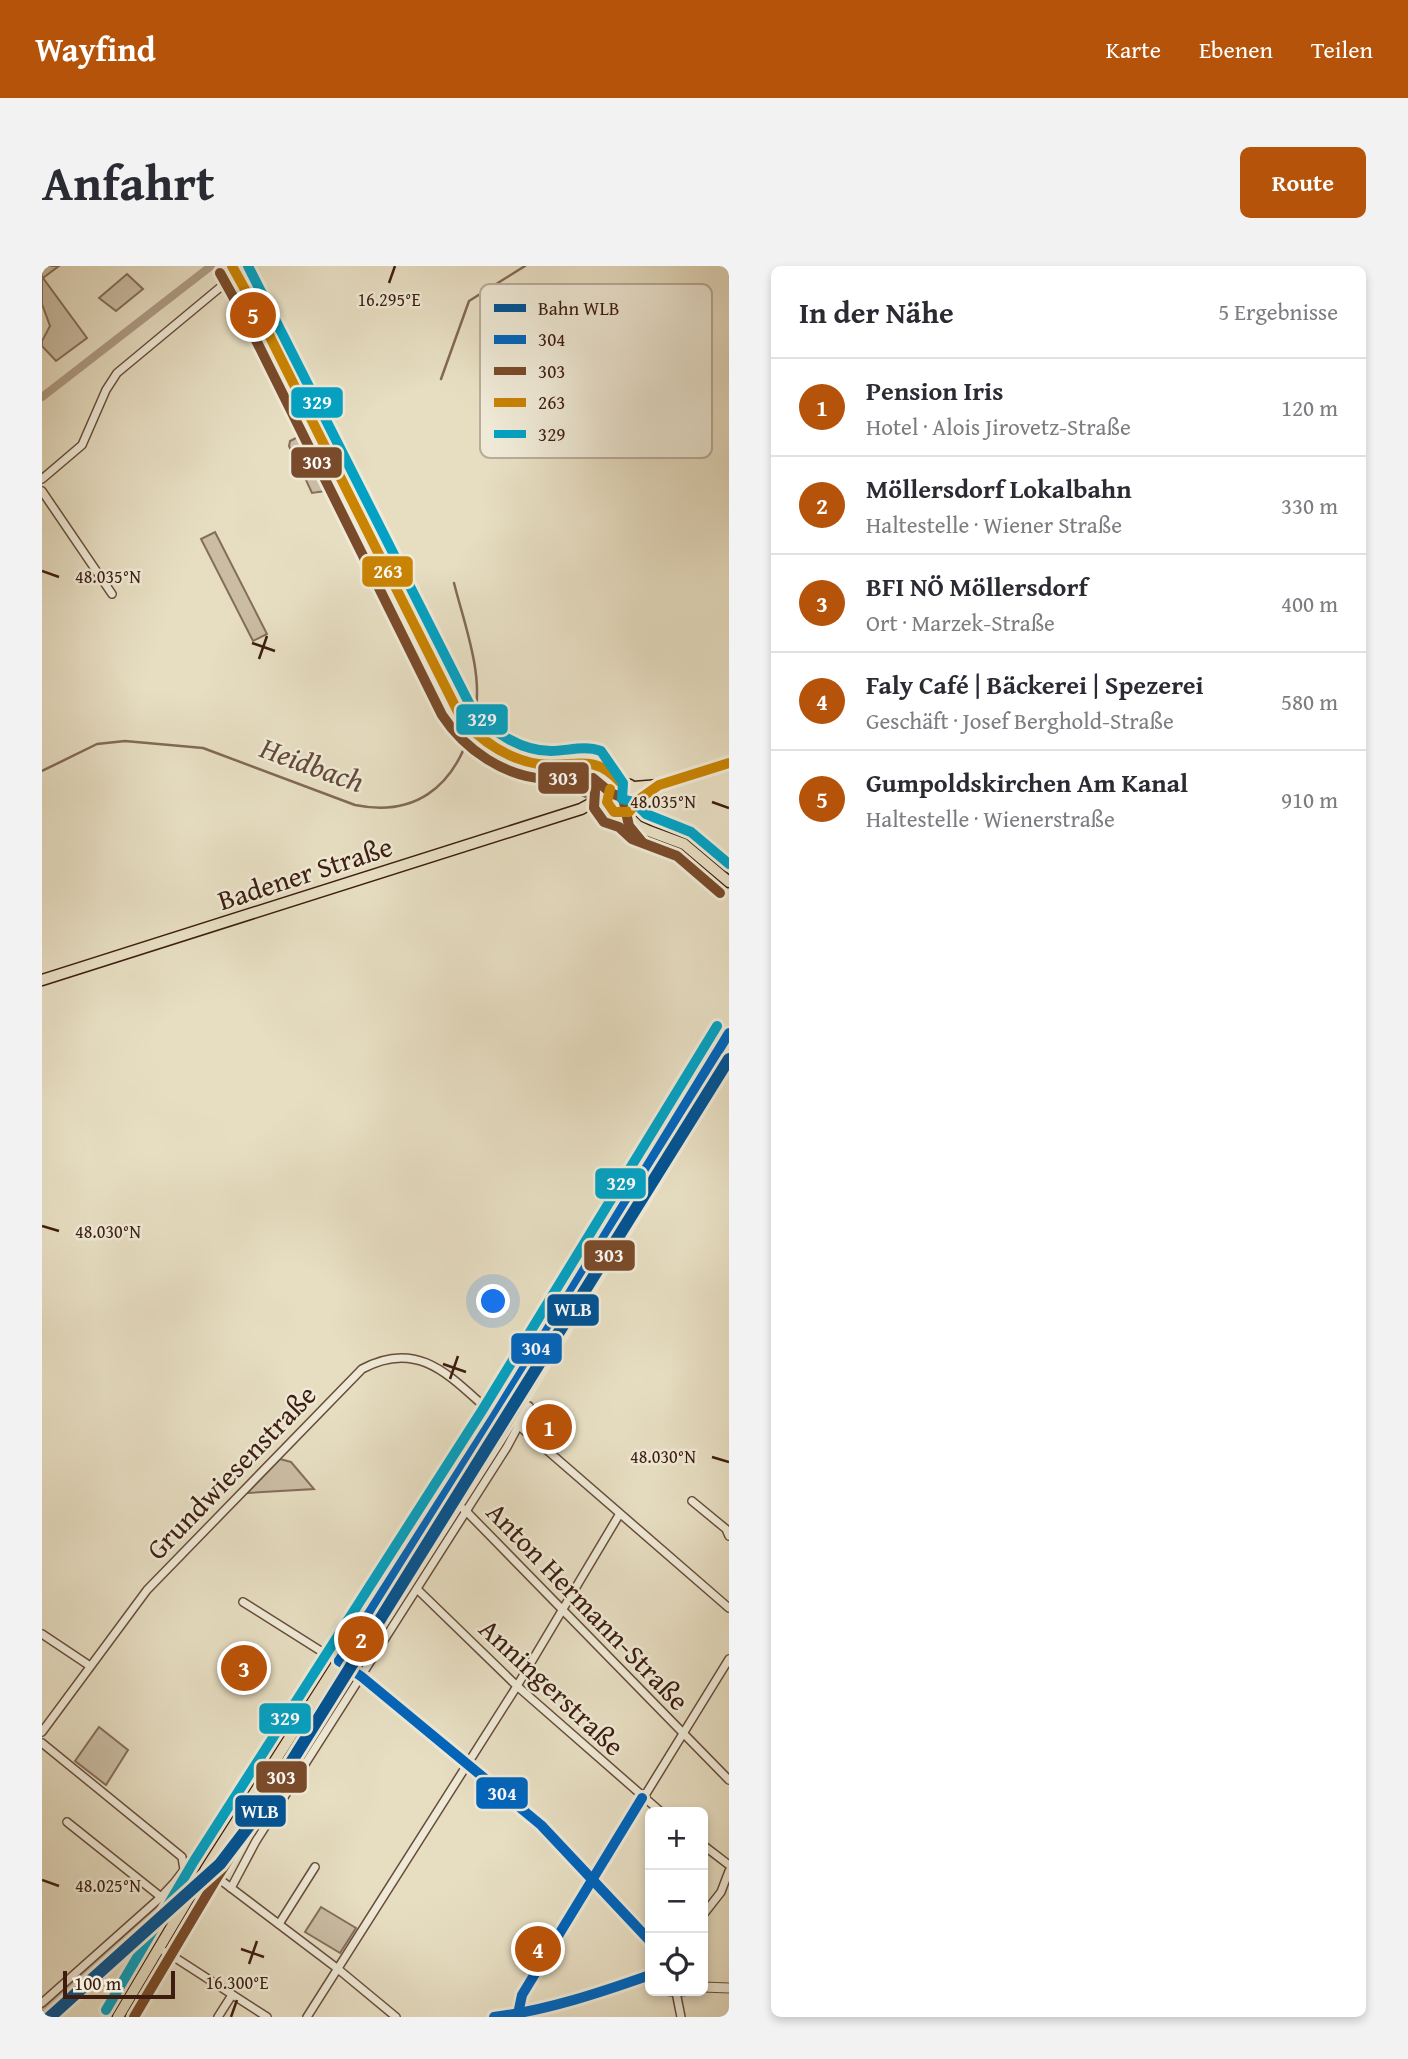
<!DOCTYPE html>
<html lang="de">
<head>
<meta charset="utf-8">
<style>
  body { margin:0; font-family:"Gentium Book Plus",serif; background:#f2f2f3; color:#2b2b33 }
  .controls { position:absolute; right:21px; bottom:21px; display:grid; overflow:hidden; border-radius:10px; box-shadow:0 4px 10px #0003 }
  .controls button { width:63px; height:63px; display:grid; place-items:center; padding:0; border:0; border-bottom:2px solid #e1e1e2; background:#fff; color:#2b2b33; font:35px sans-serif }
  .scale { position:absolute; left:21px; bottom:18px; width:112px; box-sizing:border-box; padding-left:7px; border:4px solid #3e1d10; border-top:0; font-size:19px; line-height:24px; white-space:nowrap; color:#3e1d10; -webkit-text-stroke:5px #efead7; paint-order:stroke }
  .you { position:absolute; left:452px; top:1036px; width:24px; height:24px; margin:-18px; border:5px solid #fff; border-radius:50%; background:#1a73e8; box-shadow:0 0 0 10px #1a73e833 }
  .badge { display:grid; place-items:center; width:46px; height:46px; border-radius:50%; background:#b45309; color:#fff; font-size:23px; font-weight:700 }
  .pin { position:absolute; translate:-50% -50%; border:4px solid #fff; box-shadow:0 2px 7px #0006 }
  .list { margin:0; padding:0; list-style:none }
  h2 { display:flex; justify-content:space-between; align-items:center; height:91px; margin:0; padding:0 28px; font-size:30px }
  h2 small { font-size:23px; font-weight:400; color:#7c7c81 }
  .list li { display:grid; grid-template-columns:46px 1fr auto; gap:21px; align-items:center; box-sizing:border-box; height:98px; padding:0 28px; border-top:2px solid #e1e1e2 }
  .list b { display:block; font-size:26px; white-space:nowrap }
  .list p { margin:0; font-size:23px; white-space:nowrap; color:#7c7c81 }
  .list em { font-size:23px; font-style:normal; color:#7c7c81 }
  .icon { flex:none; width:38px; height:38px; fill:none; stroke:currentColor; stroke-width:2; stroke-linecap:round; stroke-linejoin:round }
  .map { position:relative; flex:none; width:687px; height:1751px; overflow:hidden; border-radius:10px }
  header { display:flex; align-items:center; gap:42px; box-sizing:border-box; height:98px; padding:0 35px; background:#b45309; color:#fff }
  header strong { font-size:33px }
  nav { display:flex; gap:38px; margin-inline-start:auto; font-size:24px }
  .intro { display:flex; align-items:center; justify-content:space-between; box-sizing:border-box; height:168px; padding:0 42px }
  h1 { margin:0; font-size:49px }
  .button { padding:18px 32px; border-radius:10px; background:#b45309; color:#fff; font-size:24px; font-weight:700 }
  main { display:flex; gap:42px; padding:0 42px }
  aside { flex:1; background:#fff; border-radius:10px; box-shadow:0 4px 10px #0003 }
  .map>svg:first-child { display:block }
</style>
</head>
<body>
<header>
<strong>Wayfind</strong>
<nav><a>Karte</a><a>Ebenen</a><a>Teilen</a></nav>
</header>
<div class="intro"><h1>Anfahrt</h1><a class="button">Route</a></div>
<main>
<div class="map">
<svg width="687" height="1751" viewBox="0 0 687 1751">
  <rect width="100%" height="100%" fill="#e7dec2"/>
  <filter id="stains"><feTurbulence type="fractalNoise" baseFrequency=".00286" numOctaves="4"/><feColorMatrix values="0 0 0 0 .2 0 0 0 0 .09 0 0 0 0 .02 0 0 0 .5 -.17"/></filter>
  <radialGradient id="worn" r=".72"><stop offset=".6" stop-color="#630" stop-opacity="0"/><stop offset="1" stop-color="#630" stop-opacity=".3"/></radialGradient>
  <g fill="#cabda4" stroke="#846d5a" stroke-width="2">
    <polygon points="0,0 17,0 1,12 45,72 14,95 0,80 0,75 8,60 0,38"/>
    <polygon points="85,8 101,23 74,45 57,32"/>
    <polygon points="251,139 274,186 259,196 254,195 247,180 248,175 258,170 259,166 248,140"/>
    <polygon points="284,199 288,202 310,244 304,248 290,224 270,227 263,212 264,208"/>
    <polygon points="173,266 225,368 211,375 159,273"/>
    <path d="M412,450C449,499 490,495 545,501L553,506L561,519L559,526L550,534L429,477L418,470L408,452Z"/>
    <polygon points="238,1193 249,1196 272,1223 205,1227"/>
    <polygon points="57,1461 86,1484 64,1519 33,1495"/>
    <polygon points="146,1592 156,1600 145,1613 141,1629 0,1751 0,1741 93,1659 146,1606"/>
    <polygon points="279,1641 314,1662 298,1687 263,1666"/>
  </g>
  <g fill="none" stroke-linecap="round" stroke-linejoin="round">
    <g stroke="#816956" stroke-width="2.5">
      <polyline points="399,113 427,35 483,0"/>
      <path d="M412,317C423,361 445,416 430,460"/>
      <path d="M0,505L55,478L83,475L161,482L313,539C372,551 410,522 428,467"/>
    </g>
    <polyline stroke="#ae9c85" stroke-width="8" points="0,131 169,0"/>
    <defs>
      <g id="minor">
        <polyline points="0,213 40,179 64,124 75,107 181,19 196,11"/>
        <polyline points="0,225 70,328"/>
        <polyline points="476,1159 687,1342"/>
        <polyline points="401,1229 423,1244 687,1514"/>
        <polyline points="650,1235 684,1263 687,1270"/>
        <polyline points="375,1323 475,1420 619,1546"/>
        <polyline points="201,1336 320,1411 425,1497 499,1559 608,1675"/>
        <polyline points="0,1368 48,1400"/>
        <path d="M0,1466L105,1324L320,1103C379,1071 411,1114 453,1150"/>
        <polyline points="0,1477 140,1591 142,1604 132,1617 119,1631 0,1737"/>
        <polyline points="25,1556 119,1631"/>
        <polyline points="661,1579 687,1599"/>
        <polyline points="164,1603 296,1703 354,1751"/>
        <polyline points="189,1622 214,1575 465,1181 487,1140"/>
        <polyline points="661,1649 679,1626 687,1605"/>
        <polyline points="237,1658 273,1601"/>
        <polyline points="129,1689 225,1751"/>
        <polyline points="634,1726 639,1751"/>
        <polyline points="476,1748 480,1729 687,1393"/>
        <polyline points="90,1751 129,1689 118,1683"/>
        <polyline points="176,1751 190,1729"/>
        <polyline points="265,1751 475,1420 577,1249"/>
      </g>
      <g id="tertiary">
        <path d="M190,0L216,47L413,443C429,472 475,500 509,499C539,498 556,488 578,516"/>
        <polyline points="553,499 568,523"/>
        <polyline points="661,1721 687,1722"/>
        <polyline points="628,1725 641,1725"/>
        <polyline points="452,1751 476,1748 550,1730 608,1709"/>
      </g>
      <g id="primary">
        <polyline points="592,521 617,519 687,497"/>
        <polyline points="584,548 594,541 595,527 588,519 578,516 568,523 565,529 568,542 572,546 584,548 596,560 607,565 642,578 687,616"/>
        <polyline points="0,714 539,543 565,529"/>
        <polyline points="76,1751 164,1603 453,1150 687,767"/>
      </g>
    </defs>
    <use href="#minor" stroke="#684d3c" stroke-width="10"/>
    <use href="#tertiary" stroke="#684d3c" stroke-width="11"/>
    <use href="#primary" stroke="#3e1d10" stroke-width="13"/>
    <use href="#minor" stroke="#efead7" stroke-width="7"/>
    <use href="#tertiary" stroke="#efead7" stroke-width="9"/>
    <use href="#primary" stroke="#e7dec2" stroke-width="10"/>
    <defs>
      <g id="bus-1">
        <polyline points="297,1395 453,1150 687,767"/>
        <polyline points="297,1395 320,1411 499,1559 608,1675"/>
        <polyline points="476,1748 480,1729 600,1532"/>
        <path d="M452,1751C506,1744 557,1727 608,1709"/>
      </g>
      <g id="bus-2">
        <path d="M178,7L204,54L400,449C423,484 463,511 505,513C518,513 531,510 544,510L553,525L552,542L562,556L577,561L590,573L635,590L678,627"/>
        <polyline points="551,512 569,527 581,532 587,560 600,576"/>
        <polyline points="92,1751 176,1610 465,1157 687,794"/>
      </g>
      <g id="bus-3">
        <path d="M190,0L216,47L420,454C440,475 466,493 496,498C530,503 550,485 578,516"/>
        <polyline points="568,523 565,536 572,546 587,546 596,534"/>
        <polyline points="596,534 617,519 687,497"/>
      </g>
      <g id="bus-4">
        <path d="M206,0L431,445C451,466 479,485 509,485C526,485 542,479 559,485L581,517L580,533L592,536L604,548L649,566L687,598"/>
        <polyline points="64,1744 152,1595 441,1143 675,760"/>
      </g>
    </defs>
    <use href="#bus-1" stroke="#efead7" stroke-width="16"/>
    <use href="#bus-2" stroke="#efead7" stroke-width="16"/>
    <use href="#bus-3" stroke="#efead7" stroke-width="16"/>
    <use href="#bus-4" stroke="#efead7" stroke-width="16"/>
    <use href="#bus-1" stroke="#0065bd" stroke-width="10"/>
    <use href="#bus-2" stroke="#7a4b2a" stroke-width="10"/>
    <use href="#bus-3" stroke="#c98404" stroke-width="10"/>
    <use href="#bus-4" stroke="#03a2c4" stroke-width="10"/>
    <defs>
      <polyline id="rail-1" points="8,1751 178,1598 220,1543 687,793"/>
    </defs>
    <use href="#rail-1" stroke="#efead7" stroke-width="18"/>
    <use href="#rail-1" stroke="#005395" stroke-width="12"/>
  </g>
  <path fill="none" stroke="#3e1d10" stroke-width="2.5" d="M347,17L353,0M0,305L17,311M210,377L233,385M217,393L225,370M670,536L687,542M0,960L17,965M401,1098L424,1106M408,1113L416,1090M670,1191L687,1196M0,1614L17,1620M199,1683L222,1691M207,1698L215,1675M189,1751L195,1734"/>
  <g text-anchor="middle" stroke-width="5" stroke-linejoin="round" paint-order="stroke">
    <g font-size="28" fill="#3e1d10" stroke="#efead7">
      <text transform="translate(263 607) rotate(-18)" y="10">Badener Straße</text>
      <text transform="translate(189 1206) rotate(-46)" y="10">Grundwiesenstraße</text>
      <text transform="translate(546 1340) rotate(46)" y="10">Anton Hermann-Straße</text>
      <text transform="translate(510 1421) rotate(43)" y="10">Anningerstraße</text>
    </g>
    <g font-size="30" font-style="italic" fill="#654939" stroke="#efead7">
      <text transform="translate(270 499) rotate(20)" y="10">Heidbach</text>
    </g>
  </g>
  <rect x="438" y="18" width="232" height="174" rx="10" fill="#efead7" stroke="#baac9b" stroke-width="2"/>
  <rect x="452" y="38" width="32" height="8" fill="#005395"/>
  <rect x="452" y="69" width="32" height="9" fill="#0065bd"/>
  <rect x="452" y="101" width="32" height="8" fill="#7a4b2a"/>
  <rect x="452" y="132" width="32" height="9" fill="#c98404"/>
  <rect x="452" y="164" width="32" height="8" fill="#03a2c4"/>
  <g font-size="19" fill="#3e1d10">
    <text x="496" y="49">Bahn WLB</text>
    <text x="496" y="80">304</text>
    <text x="496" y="112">303</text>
    <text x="496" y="143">263</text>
    <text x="496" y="175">329</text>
  </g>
  <g font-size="18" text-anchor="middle" fill="#3e1d10" stroke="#efead7" stroke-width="5" stroke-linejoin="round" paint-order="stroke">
    <text x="347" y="40">16.295°E</text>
    <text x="66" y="317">48.035°N</text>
    <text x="621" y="542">48.035°N</text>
    <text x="66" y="972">48.030°N</text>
    <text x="621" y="1197">48.030°N</text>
    <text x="66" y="1626">48.025°N</text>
    <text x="195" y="1723">16.300°E</text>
  </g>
  <g stroke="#efead7" stroke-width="2.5">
    <rect x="248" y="120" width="54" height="33" rx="7" fill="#03a2c4"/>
    <rect x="248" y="180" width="53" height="33" rx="7" fill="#7a4b2a"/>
    <rect x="319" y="289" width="53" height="33" rx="7" fill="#c98404"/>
    <rect x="413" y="437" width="54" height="33" rx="7" fill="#03a2c4"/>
    <rect x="495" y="495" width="53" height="34" rx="7" fill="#7a4b2a"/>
    <rect x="552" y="901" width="53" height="33" rx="7" fill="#03a2c4"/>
    <rect x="541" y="973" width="53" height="33" rx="7" fill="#7a4b2a"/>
    <rect x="504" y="1027" width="54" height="34" rx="7" fill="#005395"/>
    <rect x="468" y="1066" width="53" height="33" rx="7" fill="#0065bd"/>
    <rect x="216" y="1436" width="54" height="33" rx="7" fill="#03a2c4"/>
    <rect x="213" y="1494" width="53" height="34" rx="7" fill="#7a4b2a"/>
    <rect x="433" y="1510" width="54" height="34" rx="7" fill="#0065bd"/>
    <rect x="192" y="1528" width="53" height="34" rx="7" fill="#005395"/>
  </g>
  <g font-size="19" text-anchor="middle" font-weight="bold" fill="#fff">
    <text x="275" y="143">329</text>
    <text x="275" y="203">303</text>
    <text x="346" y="312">263</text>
    <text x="440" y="460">329</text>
    <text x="521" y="519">303</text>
    <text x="579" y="924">329</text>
    <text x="567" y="996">303</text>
    <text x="531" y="1050">WLB</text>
    <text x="494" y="1089">304</text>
    <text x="243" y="1459">329</text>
    <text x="239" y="1518">303</text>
    <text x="460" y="1534">304</text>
    <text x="218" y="1552">WLB</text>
  </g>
  <rect width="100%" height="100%" filter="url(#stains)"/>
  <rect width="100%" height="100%" fill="url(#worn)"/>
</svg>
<div class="controls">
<button>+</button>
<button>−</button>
<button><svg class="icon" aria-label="locate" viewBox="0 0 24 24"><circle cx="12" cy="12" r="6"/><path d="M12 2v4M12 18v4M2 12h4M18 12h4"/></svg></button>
</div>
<div class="scale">100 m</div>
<div class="you"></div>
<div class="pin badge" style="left:507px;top:1161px">1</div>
<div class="pin badge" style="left:319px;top:1373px">2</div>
<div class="pin badge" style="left:202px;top:1402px">3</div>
<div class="pin badge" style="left:496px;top:1683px">4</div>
<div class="pin badge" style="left:211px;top:49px">5</div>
</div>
<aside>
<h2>In der Nähe<small>5 Ergebnisse</small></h2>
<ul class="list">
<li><span class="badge">1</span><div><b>Pension Iris</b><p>Hotel · Alois Jirovetz-Straße</p></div><em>120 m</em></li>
<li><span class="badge">2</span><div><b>Möllersdorf Lokalbahn</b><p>Haltestelle · Wiener Straße</p></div><em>330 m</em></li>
<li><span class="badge">3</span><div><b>BFI NÖ Möllersdorf</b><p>Ort · Marzek-Straße</p></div><em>400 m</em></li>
<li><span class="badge">4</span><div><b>Faly Café | Bäckerei | Spezerei</b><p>Geschäft · Josef Berghold-Straße</p></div><em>580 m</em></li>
<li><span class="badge">5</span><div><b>Gumpoldskirchen Am Kanal</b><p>Haltestelle · Wienerstraße</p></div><em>910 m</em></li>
</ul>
</aside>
</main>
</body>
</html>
